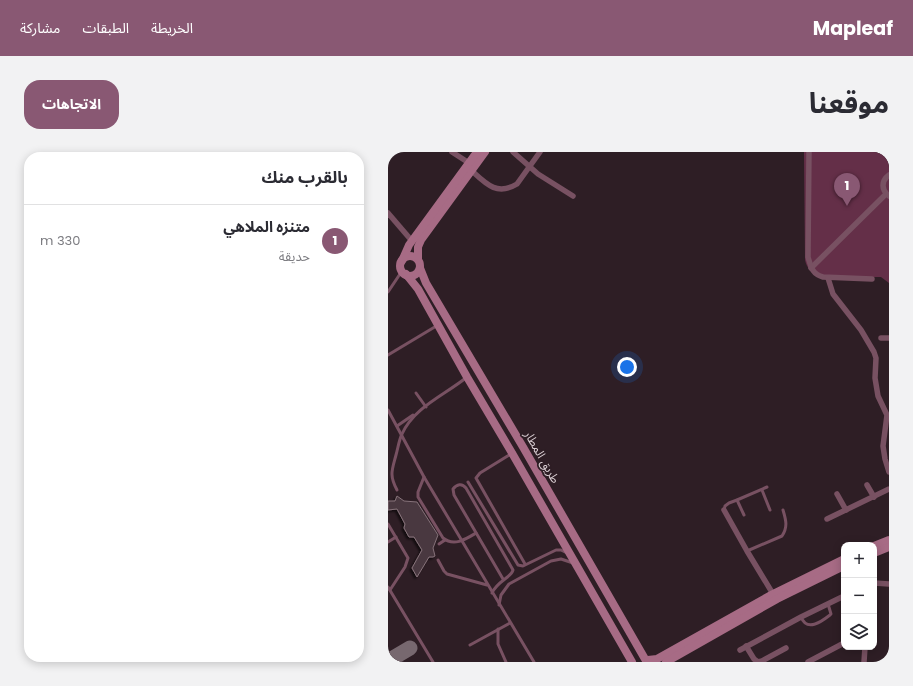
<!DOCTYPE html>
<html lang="ar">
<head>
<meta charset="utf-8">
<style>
  body { margin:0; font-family:Poppins,"Noto Sans Arabic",sans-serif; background:#f2f2f3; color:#2b2b33; direction:rtl }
  .controls { position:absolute; right:12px; bottom:12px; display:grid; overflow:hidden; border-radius:8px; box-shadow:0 2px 10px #0003 }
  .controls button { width:36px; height:36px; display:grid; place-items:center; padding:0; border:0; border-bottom:1px solid #e1e1e2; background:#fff; color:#2b2b33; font:20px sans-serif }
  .you { position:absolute; left:239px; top:215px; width:14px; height:14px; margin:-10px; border:3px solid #fff; border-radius:50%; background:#1a73e8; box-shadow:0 0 0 6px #1a73e833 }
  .badge { display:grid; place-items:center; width:26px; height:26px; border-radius:50%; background:#895873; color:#fff; font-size:13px; font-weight:700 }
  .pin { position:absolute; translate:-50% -33px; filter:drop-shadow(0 1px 2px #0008) }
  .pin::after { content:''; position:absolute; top:21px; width:14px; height:12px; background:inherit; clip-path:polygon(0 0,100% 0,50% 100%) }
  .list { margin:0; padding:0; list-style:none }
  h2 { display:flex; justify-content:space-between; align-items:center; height:52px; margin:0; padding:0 16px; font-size:17px }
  h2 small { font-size:13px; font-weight:400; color:#7c7c81 }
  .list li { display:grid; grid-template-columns:26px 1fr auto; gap:12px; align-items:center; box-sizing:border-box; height:72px; padding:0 16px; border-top:1px solid #e1e1e2 }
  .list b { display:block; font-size:15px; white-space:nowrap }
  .list p { margin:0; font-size:13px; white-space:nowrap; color:#7c7c81 }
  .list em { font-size:13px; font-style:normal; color:#7c7c81 }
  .icon { flex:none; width:22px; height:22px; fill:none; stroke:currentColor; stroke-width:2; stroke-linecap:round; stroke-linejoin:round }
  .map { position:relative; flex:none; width:501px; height:510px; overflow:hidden; direction:ltr; border-radius:16px }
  header { display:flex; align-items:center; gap:24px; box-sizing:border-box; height:56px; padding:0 20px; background:#895873; color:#fff }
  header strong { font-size:19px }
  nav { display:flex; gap:22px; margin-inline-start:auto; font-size:14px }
  .intro { display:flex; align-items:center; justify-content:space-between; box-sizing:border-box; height:96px; padding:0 24px }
  h1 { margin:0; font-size:28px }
  .button { padding:10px 18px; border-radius:16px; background:#895873; color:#fff; font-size:14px; font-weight:700 }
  main { display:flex; gap:24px; padding:0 24px }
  aside { flex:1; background:#fff; border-radius:16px; box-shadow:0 2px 10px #0003 }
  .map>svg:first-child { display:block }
</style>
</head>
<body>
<header>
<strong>Mapleaf</strong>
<nav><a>الخريطة</a><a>الطبقات</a><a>مشاركة</a></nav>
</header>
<div class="intro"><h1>موقعنا</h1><a class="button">الاتجاهات</a></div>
<main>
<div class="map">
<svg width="501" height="510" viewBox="0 0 501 510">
  <defs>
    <filter id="shadow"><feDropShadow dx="-2" dy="2" stdDeviation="1" flood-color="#0009"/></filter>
  </defs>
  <rect width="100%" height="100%" fill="#2e1e25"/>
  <path fill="#642f48" d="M416,0H501V131L493,125H432C424,121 419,117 417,108Z"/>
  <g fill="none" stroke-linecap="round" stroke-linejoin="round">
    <polyline stroke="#77686f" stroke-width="15" points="0,509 22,496"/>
  </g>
  <polygon fill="#4a3940" stroke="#86727a" filter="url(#shadow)" points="9,344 16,349 29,350 50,383 45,396 47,404 45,405 41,405 29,425 24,416 34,398 26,385 21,385 16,376 17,372 9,357 0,358 0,349 7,349"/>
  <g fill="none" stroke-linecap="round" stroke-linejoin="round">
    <g stroke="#785162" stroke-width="3">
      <polyline points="0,140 14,119"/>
      <polyline points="0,203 50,173"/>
      <polyline points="28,241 38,255"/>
      <polyline points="0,258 36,325 146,510"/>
      <polyline points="9,274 25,263"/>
      <polyline points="123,302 92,321 88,326 137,412"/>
      <path d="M36,325L30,340V345L55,386C66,395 78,387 88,381"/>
      <polyline points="80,330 130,413 135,414 168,398 173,398 179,401"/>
      <path d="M9,338C1,323 4,318 8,303C10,296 11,288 14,282C26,255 57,243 79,225"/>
      <polyline points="374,338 382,358"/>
      <polyline points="349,348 356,363"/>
      <polyline points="336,358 337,354 341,351 349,348 379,335"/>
      <polyline points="0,372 20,406 17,415 2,438"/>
      <polyline points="0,390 8,385"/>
      <polyline points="51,392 57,388"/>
      <path d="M359,399L394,384C400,375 398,368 395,358"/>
      <polyline points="50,408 56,419 59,422 99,433"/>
      <polyline points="0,435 45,510"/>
      <path d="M104,441C109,429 124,425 125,418L78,336C74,331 69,332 65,337L66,343L115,427"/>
      <polyline points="111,453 113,443 121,432 163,409 173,407 185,411"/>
      <path d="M413,465C419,480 433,470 442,463L443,462L440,452"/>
      <polyline points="110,477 110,492 118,510"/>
      <polyline points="82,493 122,471"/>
    </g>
    <g stroke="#785162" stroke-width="5.5">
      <polyline points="64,0 81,11"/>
      <polyline points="125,0 150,22 185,44"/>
      <path d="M421,0L420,105C423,115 424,122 435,125L484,127"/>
      <path d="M84,19C98,32 109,44 129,32L152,0"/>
      <path d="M501,23C493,29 493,38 501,44"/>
      <polyline points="0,61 24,89"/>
      <polyline points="423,116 498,42"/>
      <polyline points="440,126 445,142 473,178 486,200 488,206 487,226 490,244 499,263 495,294 497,307 501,320"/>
      <polyline points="493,186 501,186"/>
      <polyline points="479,333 486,345"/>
      <polyline points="449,342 458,358"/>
      <polyline points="336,358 359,399 385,442"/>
      <polyline points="439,367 501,337"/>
      <polyline points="486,431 501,432"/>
      <polyline points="358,494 366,507 370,510 374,509 398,496"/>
      <polyline points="352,498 413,465 456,444"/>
      <polyline points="420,510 456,491"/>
      <polyline points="476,510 477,495"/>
    </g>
    <g stroke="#a76b85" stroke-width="8">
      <circle cx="22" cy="114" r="10"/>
      <polyline points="30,107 30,95 33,88 97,0"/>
      <polyline points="14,109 21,93 89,0"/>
      <polyline points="32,116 38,131 135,295 257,507"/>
      <polyline points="18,122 30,137 79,225 124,301 244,510"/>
      <polyline points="486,394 501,388"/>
      <polyline points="486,401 501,395"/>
      <polyline points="260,508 269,507 385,442 456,407"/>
      <polyline points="278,510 389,447 456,414"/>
    </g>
  </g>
  <g text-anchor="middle" stroke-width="3.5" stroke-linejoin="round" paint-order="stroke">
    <g font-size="12" fill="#daced3" stroke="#2e1e25">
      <text transform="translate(154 305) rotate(60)" y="4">طريق المطار</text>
    </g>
  </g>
</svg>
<div class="controls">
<button>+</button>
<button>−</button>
<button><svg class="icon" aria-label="layers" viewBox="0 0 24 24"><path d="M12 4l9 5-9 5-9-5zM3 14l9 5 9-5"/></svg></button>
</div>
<div class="you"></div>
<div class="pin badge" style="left:459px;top:54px">1</div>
</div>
<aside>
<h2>بالقرب منك<small></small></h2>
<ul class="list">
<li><span class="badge">1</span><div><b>متنزه الملاهي</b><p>حديقة</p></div><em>330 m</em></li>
</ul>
</aside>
</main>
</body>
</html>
